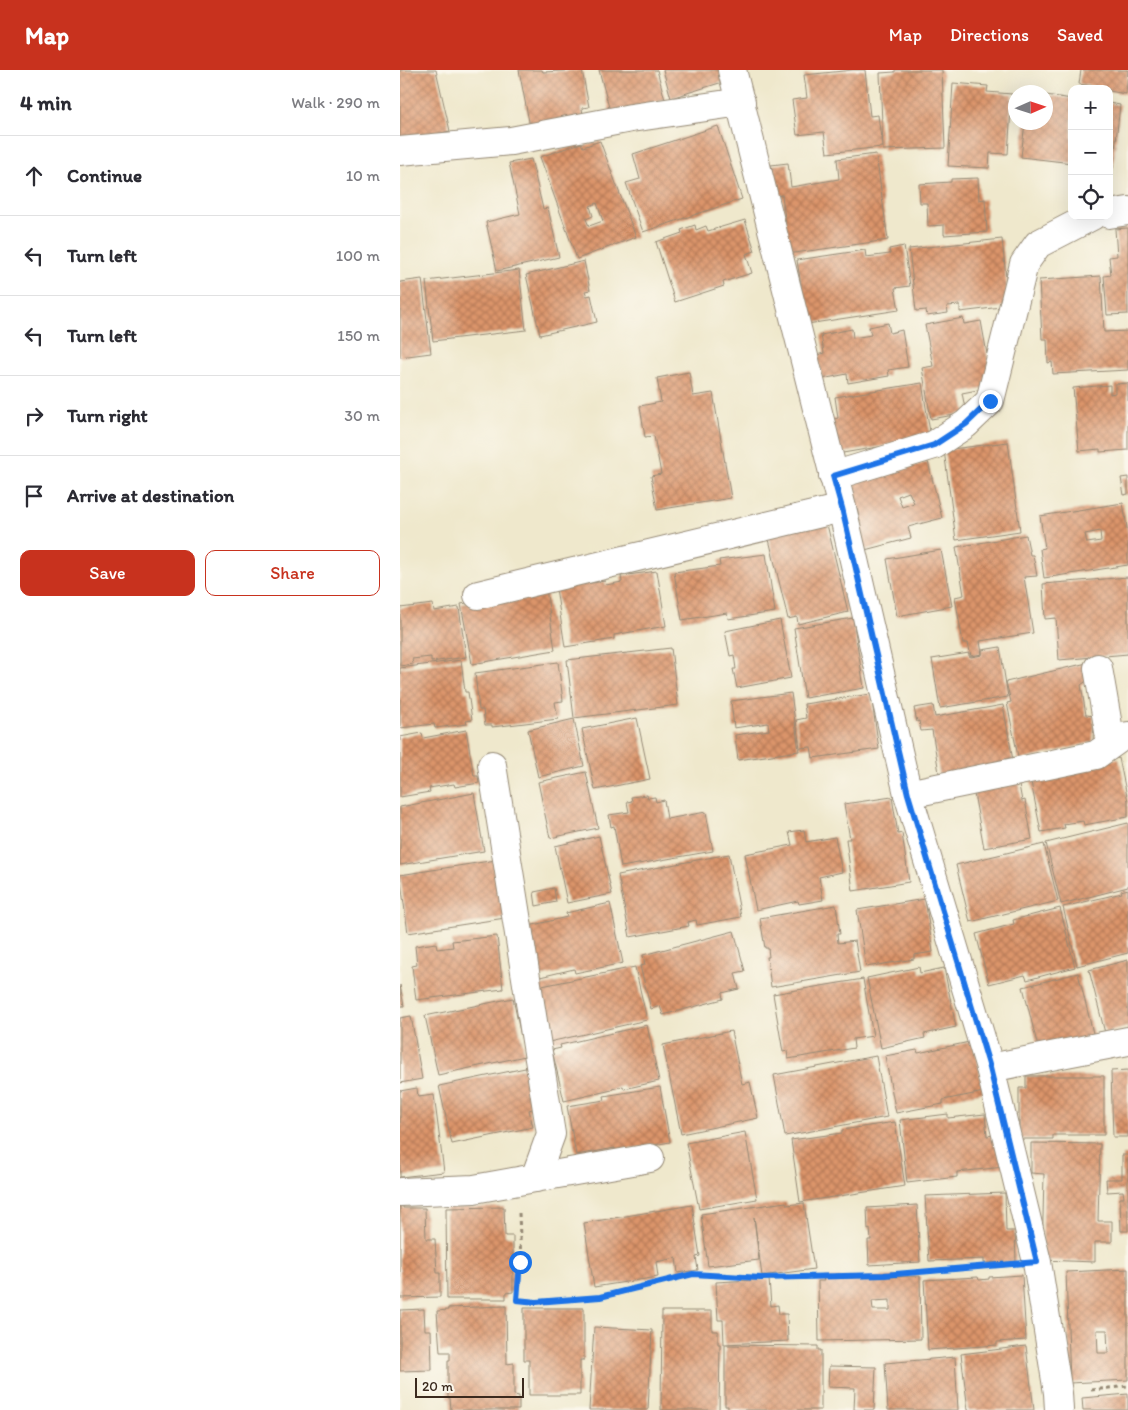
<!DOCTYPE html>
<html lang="en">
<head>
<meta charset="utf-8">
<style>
  body { margin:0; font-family:Itim,sans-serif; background:#f7f7f7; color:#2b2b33 }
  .controls { position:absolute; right:15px; top:15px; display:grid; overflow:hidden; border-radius:10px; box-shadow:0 5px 20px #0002 }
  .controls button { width:45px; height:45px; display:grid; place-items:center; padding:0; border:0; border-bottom:1px solid #e1e1e2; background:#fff; color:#2b2b33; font:25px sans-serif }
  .compass { position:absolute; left:608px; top:15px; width:45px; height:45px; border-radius:50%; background:#fff; box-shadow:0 5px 20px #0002; rotate:87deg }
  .scale { position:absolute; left:15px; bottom:12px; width:109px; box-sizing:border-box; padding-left:5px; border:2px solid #3b2a1e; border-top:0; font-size:14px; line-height:18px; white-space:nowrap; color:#3b2a1e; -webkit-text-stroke:4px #fbf7ec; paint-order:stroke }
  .stop { position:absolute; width:15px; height:15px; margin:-11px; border:4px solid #1a73e8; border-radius:50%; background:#fff }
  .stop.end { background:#1a73e8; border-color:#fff; box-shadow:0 1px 5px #0008 }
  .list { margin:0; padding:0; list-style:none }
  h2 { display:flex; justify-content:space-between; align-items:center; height:65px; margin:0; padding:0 20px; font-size:21px }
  h2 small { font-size:16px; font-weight:400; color:#7c7c81 }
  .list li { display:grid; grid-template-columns:32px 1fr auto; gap:15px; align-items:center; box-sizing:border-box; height:80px; padding:0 20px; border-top:1px solid #e1e1e2 }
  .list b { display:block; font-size:19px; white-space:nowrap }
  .list em { font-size:16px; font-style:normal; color:#7c7c81 }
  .actions { display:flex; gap:10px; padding:15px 20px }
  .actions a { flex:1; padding:11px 0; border:1px solid #c8321e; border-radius:10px; text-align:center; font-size:18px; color:#c8321e }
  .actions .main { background:#c8321e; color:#fff }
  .icon { flex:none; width:28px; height:28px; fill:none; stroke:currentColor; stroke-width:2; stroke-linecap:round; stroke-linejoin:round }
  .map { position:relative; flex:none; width:728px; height:1340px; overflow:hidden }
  header { display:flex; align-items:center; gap:30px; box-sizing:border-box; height:70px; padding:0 25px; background:#c8321e; color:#fff }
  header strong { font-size:24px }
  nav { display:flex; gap:28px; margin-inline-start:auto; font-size:18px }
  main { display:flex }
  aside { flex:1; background:#fff }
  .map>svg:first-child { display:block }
</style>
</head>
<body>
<header>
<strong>Map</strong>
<nav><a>Map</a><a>Directions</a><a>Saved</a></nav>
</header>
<main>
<aside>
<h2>4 min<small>Walk · 290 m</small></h2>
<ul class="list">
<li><svg class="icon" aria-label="ahead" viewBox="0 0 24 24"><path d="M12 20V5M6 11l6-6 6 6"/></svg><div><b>Continue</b></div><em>10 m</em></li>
<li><svg class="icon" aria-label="left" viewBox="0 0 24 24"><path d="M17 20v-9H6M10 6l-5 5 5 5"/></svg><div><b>Turn left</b></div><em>100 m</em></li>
<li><svg class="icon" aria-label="left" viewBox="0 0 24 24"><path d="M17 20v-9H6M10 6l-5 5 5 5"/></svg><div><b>Turn left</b></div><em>150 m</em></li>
<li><svg class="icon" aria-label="right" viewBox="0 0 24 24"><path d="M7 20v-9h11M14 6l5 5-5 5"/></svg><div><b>Turn right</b></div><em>30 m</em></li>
<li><svg class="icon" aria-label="arrive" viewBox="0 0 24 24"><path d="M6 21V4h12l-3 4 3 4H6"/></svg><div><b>Arrive at destination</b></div></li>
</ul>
<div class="actions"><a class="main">Save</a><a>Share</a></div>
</aside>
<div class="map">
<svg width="728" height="1340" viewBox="0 0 728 1340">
  <defs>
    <pattern id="building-cross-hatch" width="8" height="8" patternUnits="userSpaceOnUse" patternTransform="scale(1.25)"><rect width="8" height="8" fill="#db946a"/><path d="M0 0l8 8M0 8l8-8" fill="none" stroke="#b37957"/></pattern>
  </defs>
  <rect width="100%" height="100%" fill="#fbf7ec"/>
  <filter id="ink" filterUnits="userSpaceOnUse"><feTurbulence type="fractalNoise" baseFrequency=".02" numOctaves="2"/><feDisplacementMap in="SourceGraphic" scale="10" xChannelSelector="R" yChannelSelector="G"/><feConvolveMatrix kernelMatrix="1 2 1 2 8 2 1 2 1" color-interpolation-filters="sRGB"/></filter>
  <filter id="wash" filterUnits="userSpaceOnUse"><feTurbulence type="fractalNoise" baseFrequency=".0096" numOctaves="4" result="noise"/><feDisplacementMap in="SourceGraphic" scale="20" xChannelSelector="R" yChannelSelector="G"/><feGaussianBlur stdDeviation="1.12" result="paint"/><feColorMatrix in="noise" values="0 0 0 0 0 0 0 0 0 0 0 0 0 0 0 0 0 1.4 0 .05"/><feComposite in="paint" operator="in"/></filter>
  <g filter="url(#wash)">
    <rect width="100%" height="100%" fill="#efe8cc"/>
    <g id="blocks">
      <g fill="url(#building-cross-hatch)" fill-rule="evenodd">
        <polygon points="0,0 36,0 50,61 0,72"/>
        <polygon points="119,0 142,0 143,2 182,0 189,37 182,38 184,52 131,62"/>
        <polygon points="199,0 257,0 265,30 211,45"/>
        <polygon points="263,0 323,0 326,11 271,28"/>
        <polygon points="453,0 465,0 470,46 478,45 482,77 427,83 424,62 397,65 392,30 407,28 404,5"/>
        <polygon points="495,0 542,0 545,78 483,80 480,3 495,2"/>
        <polygon points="681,0 728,0 726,24 709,21 709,19 698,19 698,17 679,14"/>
        <polygon points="553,13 588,16 587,22 612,24 608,84 590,83 589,98 548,96"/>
        <polygon points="646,25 672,29 672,93 621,87 625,52 646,52"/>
        <polygon points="709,33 720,35 713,98 709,97"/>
        <polygon points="318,56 342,129 243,162 226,113 240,109 233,84"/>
        <path d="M200,71L236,167L177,189L140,87L181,73L183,77ZM197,133L203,151L189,156L186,149L193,146L190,136Z"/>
        <polygon points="476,84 488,170 387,184 388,171 382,125 376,126 371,95 388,93 391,117 439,109 437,89"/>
        <polygon points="131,89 143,139 148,138 159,187 97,201 86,152 120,144 109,93"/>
        <polygon points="578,108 579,130 585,129 587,162 544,165 544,155 528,156 527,133 520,133 519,114 551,112 551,109"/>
        <polygon points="345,150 355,181 346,184 352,203 323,212 324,216 275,232 256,172 282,163 281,160 295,155 296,160 306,156 308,161"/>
        <polygon points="728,158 728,244 707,245 704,206 711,205 709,187 717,186 715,159"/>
        <polygon points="602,169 609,236 560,242 560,235 547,236 548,243 527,246 526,240 516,241 509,179"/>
        <polygon points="504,176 510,216 495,218 499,240 407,254 397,190 465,180 466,187 490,184 489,179"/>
        <polygon points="184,191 190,220 185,221 187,226 191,225 197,252 140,265 126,205"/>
        <polygon points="119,200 126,260 33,271 26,211"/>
        <polygon points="701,206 704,262 728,261 728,300 653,304 652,292 648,293 647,269 642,269 639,210"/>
        <polygon points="22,209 31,283 0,287 0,212"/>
        <polygon points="563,248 564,254 581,251 593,317 562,323 566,343 531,349 522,298 533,296 525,255"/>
        <polygon points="488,253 490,263 502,260 508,297 488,300 489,306 448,313 447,304 422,309 417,285 424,283 421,265 452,259 453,268 471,265 469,257"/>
        <polygon points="289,302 293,326 313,323 331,428 257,440 251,406 261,404 254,366 245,367 240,336 261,332 257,308"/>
        <polygon points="522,313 531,368 437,384 431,350 438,348 435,327"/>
        <polygon points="728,313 728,380 700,382 700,379 679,381 673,318 710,315 710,324 715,323 715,314"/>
        <polygon points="608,372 620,461 556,470 544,380"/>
        <path d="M528,392L542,448L508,457L511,468L461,481L444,414ZM509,422L514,433L502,437L498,426Z"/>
        <polygon points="728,407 728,424 724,425 721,408"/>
        <path d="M723,433L728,464V495L644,508L640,479L645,478L640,446ZM700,461L701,471L687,473L685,464Z"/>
        <polygon points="425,446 448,542 398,554 397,547 388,549 368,465"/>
        <polygon points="626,465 630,485 633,485 637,506 624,507 633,563 580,571 582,584 571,586 568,573 563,573 555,527 564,525 556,477"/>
        <polygon points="541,480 552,536 497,546 487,489"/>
        <polygon points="366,484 375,542 328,549 327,543 282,550 274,502 320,496 319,490"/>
        <polygon points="257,501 266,556 214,565 214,569 165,577 156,518 205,511 206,515 222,512 221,506"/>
        <polygon points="728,507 728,584 659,590 656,548 645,549 643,514"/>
        <polygon points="146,519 155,580 72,594 61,534"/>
        <polygon points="33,534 34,541 59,537 66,587 31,592 31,587 12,589 13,594 0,596 0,538"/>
        <polygon points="453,548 464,618 405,628 394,558"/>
        <polygon points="380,550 391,608 337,618 333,599 336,599 334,585 330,586 325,561"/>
        <polygon points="600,577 608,627 540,638 532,589 569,583 569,586 571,587 582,585 582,580"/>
        <polygon points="271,578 278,635 174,648 167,590"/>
        <polygon points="61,590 65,622 68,622 72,650 66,651 67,654 35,658 34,654 0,658 0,598"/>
        <polygon points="158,592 163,631 155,632 158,649 92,657 92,655 85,655 83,640 79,640 75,603"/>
        <polygon points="687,593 689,609 681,615 686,645 694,646 693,672 619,691 607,633 611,632 606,612"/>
        <polygon points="391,623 399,681 338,690 335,665 369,660 368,653 334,658 331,631"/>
        <polygon points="471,624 479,679 413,688 411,677 400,678 396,650 406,648 404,634"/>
        <polygon points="533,635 535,647 603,635 614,696 540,709 532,660 521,661 519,651 517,652 514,638"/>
        <polygon points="237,648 250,709 195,720 182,659"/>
        <polygon points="174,649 184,696 138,707 128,660"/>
        <polygon points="66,660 74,706 78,706 79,713 55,717 54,714 29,718 30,722 0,727 0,667 22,663 23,668"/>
        <polygon points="719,688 728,731 728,747 684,755 683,751 664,754 665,758 641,762 630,707"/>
        <polygon points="186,702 198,758 150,768 138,712"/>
        <polygon points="618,710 622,731 625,730 632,769 584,778 573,718"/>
        <polygon points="74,723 84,781 0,795 0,737"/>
        <polygon points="247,725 248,728 255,727 256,732 264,730 267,749 306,742 313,781 221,797 214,756 211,757 209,745 229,742 227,732 232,731 231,727"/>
        <polygon points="492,727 498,764 502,763 509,812 453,821 446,769 450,769 444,734"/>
        <polygon points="728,753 728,817 661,834 646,773"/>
        <polygon points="404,760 406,772 435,767 442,802 419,807 423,830 399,834 398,831 356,840 345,784 392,775 389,762"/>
        <polygon points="199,766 212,824 167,833 155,776"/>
        <polygon points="644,774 658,831 570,852 556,795"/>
        <polygon points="329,784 341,847 297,855 296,850 288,852 289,856 230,867 218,805"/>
        <polygon points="96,790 105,848 8,863 0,805"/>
        <polygon points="154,818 156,832 136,836 134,822"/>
        <polygon points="728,819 728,883 677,896 663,837 722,823 721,821"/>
        <polygon points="525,829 533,882 514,885 514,889 466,897 457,840"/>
        <polygon points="210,833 223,893 175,903 174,899 140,907 129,856 167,847 166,843"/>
        <polygon points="436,835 440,864 437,864 438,873 455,871 460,902 371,917 367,887 369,887 368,878 365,878 360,848"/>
        <polygon points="660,838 675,897 627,910 625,905 589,914 576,864 614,854 613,850"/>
        <polygon points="334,861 345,901 335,903 339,919 322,923 323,929 263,945 260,936 251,939 240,896 245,895 243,885"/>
        <polygon points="97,866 103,919 16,930 12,896 17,895 15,876 36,873 37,879 53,877 52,871"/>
        <polygon points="728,890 728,957 705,963 689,900"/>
        <polygon points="235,897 247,950 149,972 137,917"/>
        <polygon points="519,897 520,903 544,898 556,957 524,964 525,968 481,978 467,908"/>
        <polygon points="678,903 694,967 639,981 623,917"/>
        <polygon points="463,909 473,966 453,969 454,978 388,989 387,981 383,982 373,924"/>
        <polygon points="0,915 4,936 0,936"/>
        <polygon points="113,928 125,986 38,1005 25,946"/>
        <polygon points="11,946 22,1009 0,1013 0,948"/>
        <polygon points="247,955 259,1011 224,1019 223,1016 212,1019 212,1020 164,1031 152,980 161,978 160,975"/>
        <polygon points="331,961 342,1014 350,1012 358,1048 281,1064 263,975"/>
        <polygon points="574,971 584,1022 543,1030 543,1034 496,1043 485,986 517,980 518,983"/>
        <polygon points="476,986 487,1047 385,1066 374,1005"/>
        <polygon points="130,997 138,1037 129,1040 133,1057 52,1074 39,1016"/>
        <polygon points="728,1000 728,1067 713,1067 711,1001"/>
        <polygon points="626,1006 704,1006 704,1065 653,1065 653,1069 619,1069 619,1018 626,1018"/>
        <polygon points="260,1017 270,1072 215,1082 215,1078 176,1085 167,1036 205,1030 204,1026"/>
        <polygon points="17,1018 18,1027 34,1025 44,1102 0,1107 0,1021"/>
        <polygon points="548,1044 548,1048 585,1044 587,1066 600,1064 604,1097 557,1102 557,1107 507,1113 500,1050"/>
        <polygon points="495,1052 505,1116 400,1132 391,1070 442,1063 442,1060"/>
        <polygon points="345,1062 357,1129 299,1139 286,1073"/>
        <polygon points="631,1073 700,1074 698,1151 712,1151 712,1172 695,1172 695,1192 642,1190 644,1104 631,1103"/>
        <polygon points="722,1085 728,1085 728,1161 721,1161 720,1128 724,1128 723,1121 707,1122 706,1109 722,1109"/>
        <polygon points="605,1123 606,1161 615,1161 616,1192 584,1193 584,1189 529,1191 525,1126"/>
        <polygon points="386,1132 387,1135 404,1133 414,1199 362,1206 354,1147 359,1190 308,1196 301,1144"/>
        <polygon points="0,1135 3,1135 3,1138 25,1138 26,1169 35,1169 37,1203 40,1203 40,1227 0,1228"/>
        <polygon points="292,1135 300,1186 296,1187 298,1200 278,1203 276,1188 256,1192 258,1207 194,1217 184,1153"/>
        <polygon points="517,1135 520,1192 469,1195 468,1170 471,1170 470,1159 468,1160 467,1138"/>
        <polygon points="104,1137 105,1166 113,1166 113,1222 106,1223 106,1229 47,1229 46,1138"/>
        <path d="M728,1199V1310L670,1313L666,1202ZM697,1260H707L708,1283H698Z"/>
        <polygon points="622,1205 626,1270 597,1272 597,1275 528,1280 524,1210 578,1207 579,1210 589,1209 589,1207"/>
        <path d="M520,1206L521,1269L419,1271L418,1211H424L423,1208ZM490,1230V1240H473L472,1231Z"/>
        <polygon points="369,1209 371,1236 378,1235 379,1244 387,1244 388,1271 324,1274 323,1250 318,1250 316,1212"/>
        <polygon points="106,1236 107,1294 114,1293 114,1325 119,1326 119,1340 51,1340 50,1328 48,1328 48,1290 50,1290 50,1282 40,1282 37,1241 48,1240 48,1238"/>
        <polygon points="124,1238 184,1238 184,1290 180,1290 180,1325 129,1325 129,1290 124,1290"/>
        <polygon points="24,1239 25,1260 31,1260 32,1300 0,1301 0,1240"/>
        <polygon points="262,1241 312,1241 312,1261 318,1261 318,1274 320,1274 319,1340 261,1340"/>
        <polygon points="194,1257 252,1260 248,1340 189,1340"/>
        <polygon points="325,1275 418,1276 418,1280 421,1280 421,1340 328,1340 328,1336 325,1336"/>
        <polygon points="626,1276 634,1340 568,1340 561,1284"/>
        <polygon points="555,1287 558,1340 488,1340 485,1293"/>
        <polygon points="429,1296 476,1297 474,1340 454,1340 455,1318 428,1317"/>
        <polygon points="728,1324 728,1340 683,1340 682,1328"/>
      </g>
    </g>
  </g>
  <g filter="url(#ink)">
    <use href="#blocks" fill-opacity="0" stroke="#958975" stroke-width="1"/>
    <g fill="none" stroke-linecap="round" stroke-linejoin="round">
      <defs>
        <g id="street">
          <polyline points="332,0 442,438 508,724 590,998 637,1192 658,1323 659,1340"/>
          <polyline points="0,81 111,71 231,48 341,32"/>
          <polyline points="709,144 728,141"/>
          <polyline points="433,406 534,375 566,354 590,331 624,194 638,174 692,146"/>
          <polyline points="78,525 442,438"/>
          <polyline points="698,598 711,673"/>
          <polyline points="508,724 696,685 720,668 728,666"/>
          <polyline points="590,998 728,971"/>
          <polyline points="135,1108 250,1088"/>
          <polyline points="0,1122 74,1119 135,1108 151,1064 92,695"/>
        </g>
      </defs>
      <use href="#street" stroke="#958975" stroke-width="30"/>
      <g stroke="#958975" stroke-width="3" stroke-dasharray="4 4" stroke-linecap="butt">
        <polyline points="119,1143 121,1192 117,1230 136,1232 200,1227 293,1204 361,1208 484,1205 605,1195"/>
        <polyline points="691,1320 728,1316"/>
      </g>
      <use href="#street" stroke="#fff" stroke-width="28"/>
    </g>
  </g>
  <g fill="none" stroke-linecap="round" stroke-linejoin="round" filter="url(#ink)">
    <polyline stroke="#1a73e8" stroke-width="6" points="120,1192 117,1230 136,1232 200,1227 293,1204 361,1208 484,1205 637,1192 590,998 508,724 442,438 433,406 534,375 566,354 590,331"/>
  </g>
</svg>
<div class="controls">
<button>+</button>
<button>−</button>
<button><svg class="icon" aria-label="locate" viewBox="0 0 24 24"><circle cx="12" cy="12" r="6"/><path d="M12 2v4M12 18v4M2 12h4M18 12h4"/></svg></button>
</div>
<svg class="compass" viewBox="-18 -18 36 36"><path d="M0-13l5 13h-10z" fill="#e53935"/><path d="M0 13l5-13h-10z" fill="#7c7c81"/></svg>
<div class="scale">20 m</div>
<div class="stop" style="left:120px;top:1192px"></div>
<div class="stop end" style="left:590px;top:331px"></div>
</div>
</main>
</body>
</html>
